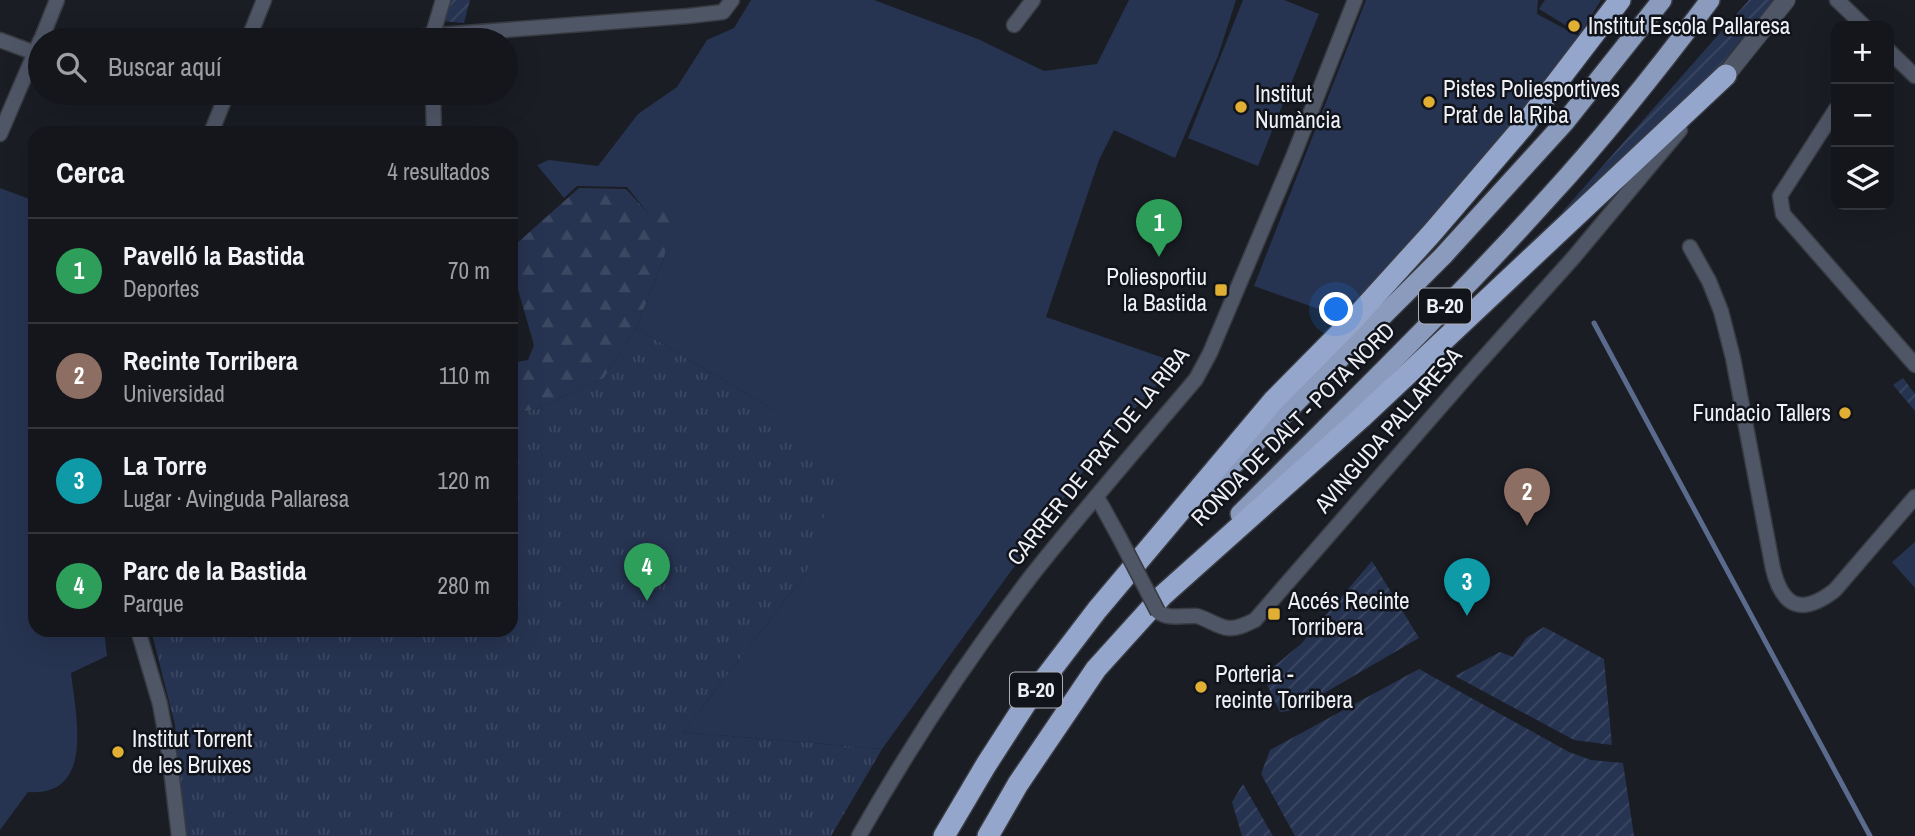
<!DOCTYPE html>
<html lang="es">
<head>
<meta charset="utf-8">
<style>
  body { margin:0; font-family:"Archivo Narrow",sans-serif; background:#1d1f24; color:#f1f3f6 }
  .controls { position:absolute; right:21px; top:21px; display:grid; overflow:hidden; border-radius:14px; box-shadow:0 7px 28px #0002 }
  .controls button { width:63px; height:63px; display:grid; place-items:center; padding:0; border:0; border-bottom:2px solid #33353a; background:#14161b; color:#f1f3f6; font:35px sans-serif }
  .you { position:absolute; left:1337px; top:310px; width:24px; height:24px; margin:-18px; border:5px solid #fff; border-radius:50%; background:#1a73e8; box-shadow:0 0 0 10px #1a73e833 }
  .badge { display:grid; place-items:center; width:46px; height:46px; border-radius:50%; background:#b45309; color:#fff; font-size:23px; font-weight:700 }
  .pin { position:absolute; translate:-50% -58px; filter:drop-shadow(0 2px 4px #0008) }
  .pin::after { content:''; position:absolute; top:37px; width:24px; height:21px; background:inherit; clip-path:polygon(0 0,100% 0,50% 100%) }
  .list { margin:0; padding:0; list-style:none }
  h2 { display:flex; justify-content:space-between; align-items:center; height:91px; margin:0; padding:0 28px; font-size:30px }
  h2 small { font-size:23px; font-weight:400; color:#9d9fa3 }
  .list li { display:grid; grid-template-columns:46px 1fr auto; gap:21px; align-items:center; box-sizing:border-box; height:105px; padding:0 28px; border-top:2px solid #33353a }
  .list b { display:block; font-size:26px; white-space:nowrap }
  .list p { margin:0; font-size:23px; white-space:nowrap; color:#9d9fa3 }
  .list em { font-size:23px; font-style:normal; color:#9d9fa3 }
  .icon { flex:none; width:38px; height:38px; fill:none; stroke:currentColor; stroke-width:2; stroke-linecap:round; stroke-linejoin:round }
  .map { position:relative; flex:none; width:1915px; height:836px; overflow:hidden }
  .search { position:absolute; background:#14161b; box-shadow:0 7px 28px #0002; left:28px; top:28px; width:490px; height:77px; display:flex; align-items:center; gap:18px; box-sizing:border-box; padding:0 24px; border-radius:38px; color:#9d9fa3; font-size:26px }
  .panel { position:absolute; background:#14161b; box-shadow:0 7px 28px #0002; left:28px; top:126px; width:490px; height:511px; border-radius:21px }
  .map>svg:first-child { display:block }
</style>
</head>
<body>
<div class="map">
<svg width="1915" height="836" viewBox="0 0 1915 836">
  <defs>
    <pattern id="forest-firs" width="22" height="20" patternUnits="userSpaceOnUse" patternTransform="scale(1.75)"><rect width="22" height="20" fill="#273451"/><path d="M5 1l3.5 6h-7zM16 11l3.5 6h-7z" fill="#3c4862"/></pattern>
    <pattern id="park-tufts" width="24" height="20" patternUnits="userSpaceOnUse" patternTransform="scale(1.75)"><rect width="24" height="20" fill="#273451"/><path d="M3 7l-1-3M5 7V3M7 7l1-3M15 17l-1-3M17 17v-4M19 17l1-3" fill="none" stroke="#3c4862"/></pattern>
    <pattern id="garden-furrows" width="10" height="10" patternUnits="userSpaceOnUse" patternTransform="scale(1.75)"><rect width="10" height="10" fill="#273451"/><path d="M-1 1l2-2M0 10L10 0M9 11l2-2" fill="none" stroke="#3c4862"/></pattern>
  </defs>
  <rect width="100%" height="100%" fill="#1a1d24"/>
  <g fill="#273451">
    <polygon points="751,0 874,0 978,39 1044,71 1097,64 1129,0 1236,0 1218,56 1175,158 1114,130 1099,160 1046,317 1178,363 1109,436 882,749 683,732 806,573 775,411 636,328 664,258 666,195 647,212 627,187 577,186 564,198 537,165 549,160 598,166 638,114 677,87 707,40 734,28"/>
    <polygon points="1243,0 1284,0 1319,14 1258,166 1188,138"/>
    <polygon points="1366,0 1538,0 1537,14 1582,38 1482,166 1359,297 1330,313 1254,286"/>
    <polygon points="1545,0 1601,0 1580,34 1539,9"/>
    <path d="M0,188L35,201V630H104L107,656L71,673C76,716 95,797 28,792L0,830Z"/>
    <polygon points="1915,542 1915,588 1892,562"/>
  </g>
  <polygon fill="url(#forest-firs)" points="579,188 626,189 647,212 666,194 673,203 664,258 636,328 604,378 536,409 511,414 511,363 528,360 534,345 515,279 511,278 511,242 516,244"/>
  <polygon fill="url(#park-tufts)" points="636,328 775,411 838,471 806,573 683,732 882,749 831,836 184,836 175,725 151,630 511,630 511,414 536,409 604,378"/>
  <g fill="url(#garden-furrows)">
    <polygon points="449,0 470,0 464,23 441,21"/>
    <polygon points="1749,0 1774,0 1719,67 1568,217 1563,211"/>
    <polygon points="1903,378 1915,394 1915,411 1893,385"/>
    <polygon points="1372,561 1419,638 1295,710 1280,712 1265,680 1266,673 1301,644"/>
    <polygon points="1544,627 1604,659 1612,745 1574,740 1455,676 1500,652 1513,657 1526,638"/>
    <polygon points="1419,669 1569,752 1591,760 1623,763 1634,836 1295,836 1261,774 1270,750"/>
    <polygon points="1243,784 1273,836 1242,836 1232,802"/>
  </g>
  <g fill="none" stroke-linecap="round" stroke-linejoin="round">
    <polyline stroke="#5b6b8e" stroke-width="5" points="1594,323 1870,836"/>
    <defs>
      <g id="minor">
        <polyline points="1837,0 1864,26"/>
        <polyline points="1014,25 1033,0"/>
        <polyline points="0,40 35,53"/>
        <polyline points="41,40 57,0"/>
        <polyline points="248,40 264,0"/>
        <polyline points="375,40 688,16 723,12 732,0"/>
        <polyline points="431,40 443,0"/>
        <polyline points="1889,51 1915,76"/>
        <polyline points="433,93 434,133"/>
        <polyline points="1836,109 1780,196 1783,214 1915,365"/>
        <polyline points="211,133 227,93"/>
        <polyline points="0,134 40,41"/>
        <path d="M1690,247L1709,281L1721,311L1733,358L1773,569C1783,609 1803,615 1835,590L1915,497"/>
        <polyline points="1097,497 1118,535"/>
        <path d="M1158,612C1171,620 1182,615 1196,616C1207,618 1217,627 1228,628C1237,629 1247,624 1255,620L1470,373L1574,257L1680,130"/>
        <polyline points="138,630 160,704 169,753 179,836"/>
        <path d="M859,836C910,746 969,657 1032,575C1085,508 1141,444 1196,379L1210,353L1293,157L1355,0"/>
      </g>
      <polyline id="tertiary" points="1726,75 1786,0"/>
      <g id="trunk">
        <polyline points="1211,487 1443,256 1565,122 1662,0"/>
        <path d="M1240,514C1344,409 1450,307 1548,198C1606,135 1659,68 1710,0"/>
      </g>
      <g id="motorway">
        <polyline points="944,836 986,765 1026,703 1097,610 1273,401 1354,319 1432,233 1522,128 1620,0"/>
        <polyline points="988,836 1018,784 1096,669 1162,596 1361,418 1726,75"/>
      </g>
    </defs>
    <use href="#minor" stroke="#383b41" stroke-width="17"/>
    <use href="#tertiary" stroke="#383b41" stroke-width="20"/>
    <use href="#trunk" stroke="#383b41" stroke-width="22"/>
    <use href="#motorway" stroke="#383b41" stroke-width="24"/>
    <use href="#minor" stroke="#4f5666" stroke-width="14"/>
    <use href="#tertiary" stroke="#4f5666" stroke-width="18"/>
    <use href="#trunk" stroke="#8b9bbe" stroke-width="19"/>
    <use href="#motorway" stroke="#95a6cc" stroke-width="21"/>
    <defs>
      <polyline id="minor-bridge" points="1118,535 1158,612"/>
    </defs>
    <use href="#minor-bridge" stroke="#383b41" stroke-width="17" stroke-linecap="butt"/>
    <use href="#minor-bridge" stroke="#4f5666" stroke-width="14"/>
  </g>
  <g fill="#e1af34" stroke="#11141b" stroke-width="2.5">
    <circle cx="1574" cy="26" r="7"/>
    <circle cx="1429" cy="102" r="7"/>
    <circle cx="1241" cy="107" r="7"/>
    <rect x="1214" y="283" width="14" height="14" rx="3.5"/>
    <circle cx="1845" cy="413" r="7"/>
    <rect x="1267" y="607" width="14" height="14" rx="3.5"/>
    <circle cx="1201" cy="687" r="7"/>
    <circle cx="118" cy="752" r="7"/>
  </g>
  <g text-anchor="middle" stroke-width="5" stroke-linejoin="round" paint-order="stroke">
    <g fill="#11141b" stroke="#acaeb4" stroke-width="2">
      <rect x="1419" y="288.5" width="52" height="35" rx="5"/>
      <rect x="1010" y="672.5" width="52" height="35" rx="5"/>
    </g>
    <g font-size="21" font-weight="bold" fill="#eef0f5">
      <text x="1445" y="313">B-20</text>
      <text x="1036" y="697">B-20</text>
    </g>
    <g font-size="23" fill="#eef0f5" stroke="#11141b" text-anchor="start">
      <text x="1588" y="34">Institut Escola Pallaresa</text>
      <text x="1443" y="97">Pistes Poliesportives<tspan x="1443" dy="26">Prat de la Riba</tspan></text>
      <text x="1255" y="102">Institut<tspan x="1255" dy="26">Numància</tspan></text>
      <text x="1207" y="285" text-anchor="end">Poliesportiu<tspan x="1207" dy="26">la Bastida</tspan></text>
      <text x="1831" y="421" text-anchor="end">Fundacio Tallers</text>
      <text x="1288" y="609">Accés Recinte<tspan x="1288" dy="26">Torribera</tspan></text>
      <text x="1215" y="682">Porteria -<tspan x="1215" dy="26">recinte Torribera</tspan></text>
      <text x="132" y="747">Institut Torrent<tspan x="132" dy="26">de les Bruixes</tspan></text>
    </g>
    <g font-size="23" fill="#eef0f5" stroke="#11141b">
      <text transform="translate(1293 424) rotate(-45)" y="8">RONDA DE DALT - POTA NORD</text>
      <text transform="translate(1388 430) rotate(-49)" y="8">AVINGUDA PALLARESA</text>
      <text transform="translate(1098 456) rotate(-51)" y="8">CARRER DE PRAT DE LA RIBA</text>
    </g>
  </g>
</svg>
<div class="controls">
<button>+</button>
<button>−</button>
<button><svg class="icon" aria-label="layers" viewBox="0 0 24 24"><path d="M12 4l9 5-9 5-9-5zM3 14l9 5 9-5"/></svg></button>
</div>
<div class="you"></div>
<div class="pin badge" style="left:1159px;top:257px;background:#2e9e5b">1</div>
<div class="pin badge" style="left:1527px;top:526px;background:#8d6e63">2</div>
<div class="pin badge" style="left:1467px;top:616px;background:#0f9aa8">3</div>
<div class="pin badge" style="left:647px;top:601px;background:#2e9e5b">4</div>
<div class="search"><svg class="icon" aria-label="search" viewBox="0 0 24 24"><circle cx="10" cy="10" r="6"/><path d="M15 15l6 6"/></svg>Buscar aquí</div>
<section class="panel">
<h2>Cerca<small>4 resultados</small></h2>
<ul class="list">
<li><span class="badge" style="background:#2e9e5b">1</span><div><b>Pavelló la Bastida</b><p>Deportes</p></div><em>70 m</em></li>
<li><span class="badge" style="background:#8d6e63">2</span><div><b>Recinte Torribera</b><p>Universidad</p></div><em>110 m</em></li>
<li><span class="badge" style="background:#0f9aa8">3</span><div><b>La Torre</b><p>Lugar · Avinguda Pallaresa</p></div><em>120 m</em></li>
<li><span class="badge" style="background:#2e9e5b">4</span><div><b>Parc de la Bastida</b><p>Parque</p></div><em>280 m</em></li>
</ul>
</section>
</div>
</body>
</html>
